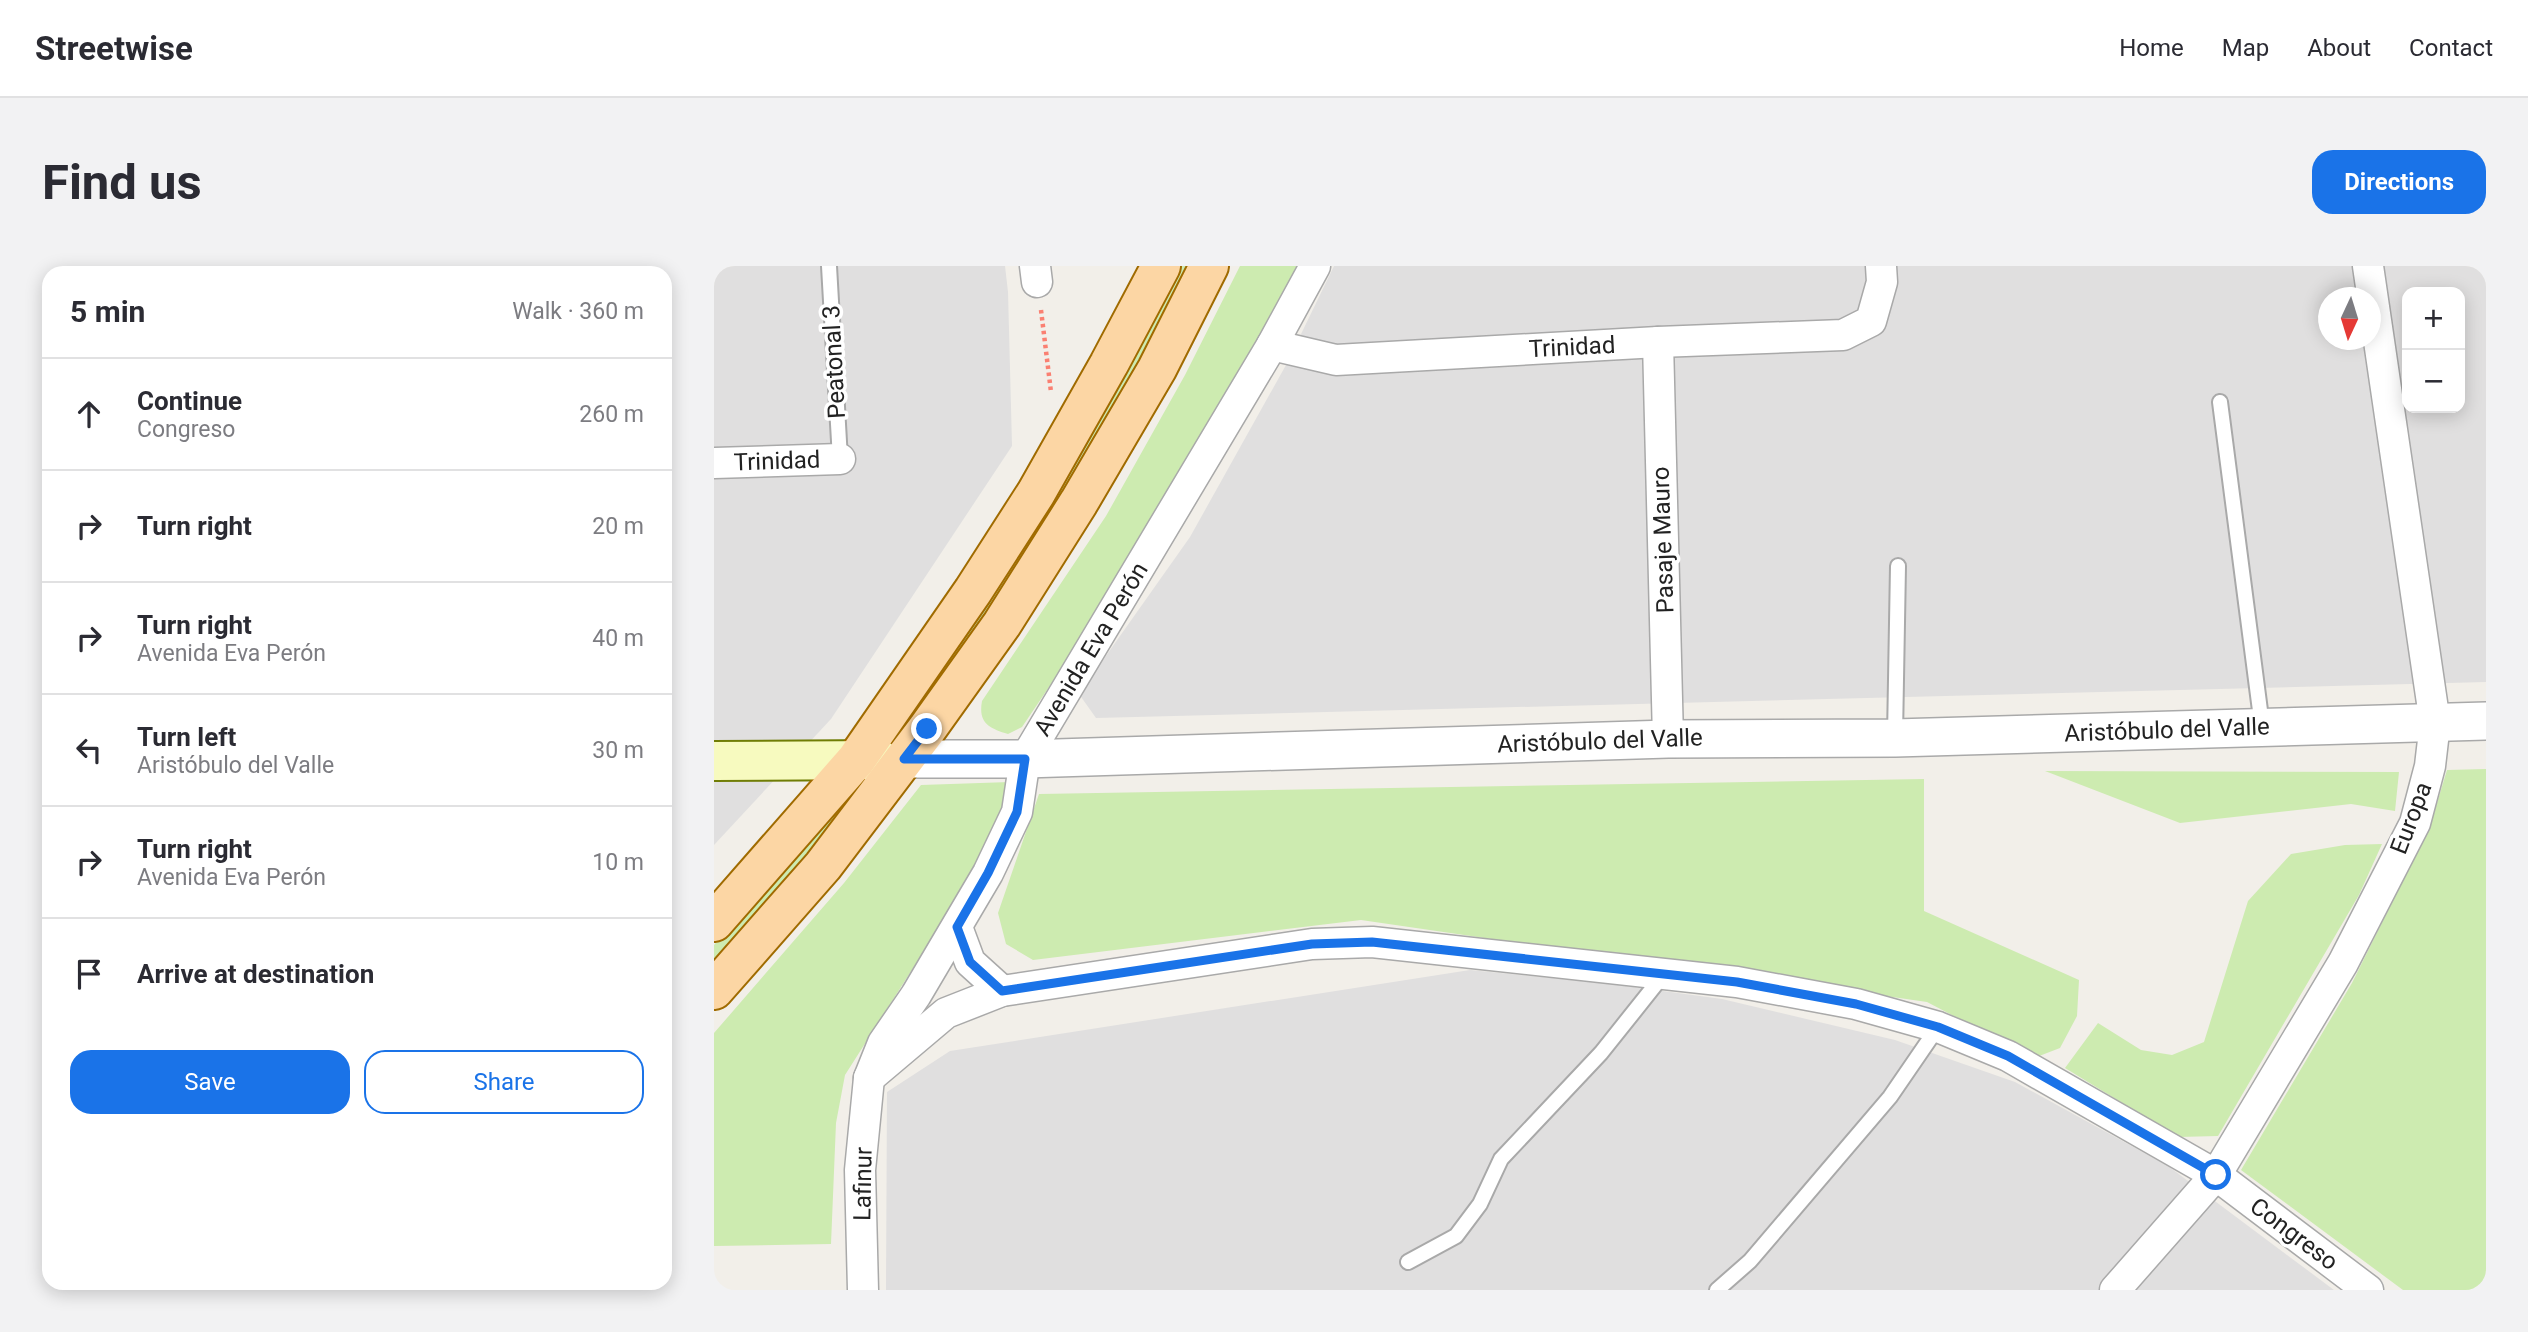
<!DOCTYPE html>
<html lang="en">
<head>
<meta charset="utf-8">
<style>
  body { margin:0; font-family:Roboto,sans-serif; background:#f2f2f3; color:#2b2b33 }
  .controls { position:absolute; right:21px; top:21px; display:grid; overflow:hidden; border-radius:14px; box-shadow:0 4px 18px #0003 }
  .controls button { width:63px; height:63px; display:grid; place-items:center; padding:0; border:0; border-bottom:2px solid #e1e1e2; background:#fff; color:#2b2b33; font:35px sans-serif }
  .compass { position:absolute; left:1604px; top:21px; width:63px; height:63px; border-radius:50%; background:#fff; box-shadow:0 4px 18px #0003; rotate:184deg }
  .stop { position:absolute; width:21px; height:21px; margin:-16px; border:5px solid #1a73e8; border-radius:50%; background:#fff }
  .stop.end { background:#1a73e8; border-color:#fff; box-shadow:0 2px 7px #0008 }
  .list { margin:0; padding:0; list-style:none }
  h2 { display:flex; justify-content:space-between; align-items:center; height:91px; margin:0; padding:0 28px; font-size:30px }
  h2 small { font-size:23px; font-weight:400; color:#7c7c81 }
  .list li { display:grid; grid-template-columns:46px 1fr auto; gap:21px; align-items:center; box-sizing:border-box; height:112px; padding:0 28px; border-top:2px solid #e1e1e2 }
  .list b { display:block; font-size:26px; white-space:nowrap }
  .list p { margin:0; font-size:23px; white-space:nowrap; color:#7c7c81 }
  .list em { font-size:23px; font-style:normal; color:#7c7c81 }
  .actions { display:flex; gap:14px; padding:21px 28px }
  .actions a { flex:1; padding:16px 0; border:2px solid #1a73e8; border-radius:21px; text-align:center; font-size:24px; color:#1a73e8 }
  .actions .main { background:#1a73e8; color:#fff }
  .icon { flex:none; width:38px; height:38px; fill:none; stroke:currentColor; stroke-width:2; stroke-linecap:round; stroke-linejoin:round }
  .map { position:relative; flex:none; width:1772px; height:1024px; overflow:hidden; border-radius:21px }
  header { display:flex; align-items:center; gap:42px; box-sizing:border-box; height:98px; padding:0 35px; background:#fff; border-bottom:2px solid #e1e1e2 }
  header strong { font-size:33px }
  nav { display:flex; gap:38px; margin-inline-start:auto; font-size:24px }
  .intro { display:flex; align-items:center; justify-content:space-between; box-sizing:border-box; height:168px; padding:0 42px }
  h1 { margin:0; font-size:49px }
  .button { padding:18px 32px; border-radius:21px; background:#1a73e8; color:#fff; font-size:24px; font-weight:700 }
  main { display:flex; gap:42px; padding:0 42px }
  aside { flex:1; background:#fff; border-radius:21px; box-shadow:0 4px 18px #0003 }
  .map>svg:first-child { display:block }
</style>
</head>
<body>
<header>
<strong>Streetwise</strong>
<nav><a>Home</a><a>Map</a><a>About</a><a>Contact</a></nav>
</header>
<div class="intro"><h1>Find us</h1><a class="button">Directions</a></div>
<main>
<aside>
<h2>5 min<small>Walk · 360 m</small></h2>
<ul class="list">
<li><svg class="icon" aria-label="ahead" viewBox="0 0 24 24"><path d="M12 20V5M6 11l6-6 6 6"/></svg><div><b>Continue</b><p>Congreso</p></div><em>260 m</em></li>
<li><svg class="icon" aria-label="right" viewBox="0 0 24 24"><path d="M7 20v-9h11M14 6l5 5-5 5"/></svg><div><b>Turn right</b></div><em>20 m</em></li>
<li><svg class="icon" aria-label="right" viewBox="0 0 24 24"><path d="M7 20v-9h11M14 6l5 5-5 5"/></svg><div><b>Turn right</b><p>Avenida Eva Perón</p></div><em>40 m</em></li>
<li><svg class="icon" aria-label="left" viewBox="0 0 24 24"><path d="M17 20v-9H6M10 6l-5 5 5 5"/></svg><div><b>Turn left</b><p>Aristóbulo del Valle</p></div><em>30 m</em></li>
<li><svg class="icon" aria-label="right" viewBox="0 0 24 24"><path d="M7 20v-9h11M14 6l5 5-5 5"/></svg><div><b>Turn right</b><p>Avenida Eva Perón</p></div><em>10 m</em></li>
<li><svg class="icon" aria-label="arrive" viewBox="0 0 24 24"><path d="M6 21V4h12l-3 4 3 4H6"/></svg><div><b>Arrive at destination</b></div></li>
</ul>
<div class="actions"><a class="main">Save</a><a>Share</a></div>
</aside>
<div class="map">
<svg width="1772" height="1024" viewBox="0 0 1772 1024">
  <rect width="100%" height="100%" fill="#f2efe9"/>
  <g fill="#e0dfdf" fill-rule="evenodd">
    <polygon points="0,0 291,0 294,26 298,180 117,453 0,579"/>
    <path d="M620,0H1772V416L382,452L365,428L476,271L572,99ZM1693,26H1746V142H1693ZM1615,32H1657V74H1615Z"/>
    <polygon points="756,704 897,718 1008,733 1181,774 1301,816 1454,900 1620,1024 172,1024 173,826 236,785"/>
  </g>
  <g fill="#cdebb0">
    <polygon points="467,0 477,0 388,168 295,318 209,443 199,435 402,120"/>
    <path d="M526,0H584L560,54L379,356L308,461L294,468C275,462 264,457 268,435L392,250L471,109Z"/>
    <polygon points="1772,503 1772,1024 1689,1024 1527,904 1638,717 1716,560 1733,504"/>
    <polygon points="1331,505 1685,506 1681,545 1637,538 1466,557"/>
    <polygon points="1210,513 1210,645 1365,714 1363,750 1346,782 1320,792 1213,736 647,654 319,694 292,678 284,647 325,528"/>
    <polygon points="296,516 294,536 250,622 131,809 122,857 117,978 0,980 0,767 130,617 207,519"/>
    <polygon points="138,519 147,524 102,584 0,698 0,679 88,581"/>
    <polygon points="1668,578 1645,629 1504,870 1464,871 1351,802 1384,757 1427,784 1458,789 1490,776 1534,635 1577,588 1631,579"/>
  </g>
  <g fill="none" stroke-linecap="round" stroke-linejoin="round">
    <defs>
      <g id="service">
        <polyline points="115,0 126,193"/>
        <polyline points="1506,136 1548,460"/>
        <polyline points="1181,470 1184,300"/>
        <polyline points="694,996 742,970 766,938 787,893 887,787 950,708"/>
        <polyline points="1003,1024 1036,995 1176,831 1224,761"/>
      </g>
      <g id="minor">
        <polyline points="321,0 323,16"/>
        <polyline points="944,76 954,473"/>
        <polyline points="558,79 622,94 944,76 1129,69 1157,55 1168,16 1167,0"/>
        <polyline points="0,197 126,193"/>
        <polyline points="243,661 256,696 288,725"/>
        <polyline points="155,812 232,747 288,725 598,678 658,676 1023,716 1142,738 1224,761 1294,790 1502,909 1654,1024"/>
        <polyline points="149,1024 146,904 155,812 169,777 202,729 274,607 303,546 311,493 558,79 601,0"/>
        <polyline points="1401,1024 1502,909 1629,697 1701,557 1716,500 1721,457 1654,0"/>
      </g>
      <polyline id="tertiary" points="190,493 311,493 954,473 1181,472 1772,455"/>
      <polyline id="secondary" points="0,495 167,494"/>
      <g id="primary">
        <polyline points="0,656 142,494 259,325 322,227 395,98 447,0"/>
        <polyline points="0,724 109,600 213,463 288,358 365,236 443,103 495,0"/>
      </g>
    </defs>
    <use href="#service" stroke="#a9a9a9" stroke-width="18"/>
    <use href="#minor" stroke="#a9a9a9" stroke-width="33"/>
    <use href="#tertiary" stroke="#a9a9a9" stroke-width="40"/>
    <use href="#secondary" stroke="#707d05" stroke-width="42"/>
    <use href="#primary" stroke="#a06b00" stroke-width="42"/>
    <polyline stroke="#fa8072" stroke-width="4.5" stroke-dasharray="3.5 3.5" stroke-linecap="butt" points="327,44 337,126"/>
    <use href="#service" stroke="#fff" stroke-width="14"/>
    <use href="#minor" stroke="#fff" stroke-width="30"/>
    <use href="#tertiary" stroke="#fff" stroke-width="37"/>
    <use href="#secondary" stroke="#f7fabf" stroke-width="38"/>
    <use href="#primary" stroke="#fcd6a4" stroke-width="38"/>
  </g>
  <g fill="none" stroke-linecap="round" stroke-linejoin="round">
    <polyline stroke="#1a73e8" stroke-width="9" points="213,463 190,493 311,493 303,546 274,607 243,661 256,696 288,725 598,678 658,676 1023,716 1142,738 1224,761 1294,790 1502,909"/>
  </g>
  <g text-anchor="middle" stroke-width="7" stroke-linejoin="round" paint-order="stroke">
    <g font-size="24" fill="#222" stroke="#fff">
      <text transform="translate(858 81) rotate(-3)" y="8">Trinidad</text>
      <text transform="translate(120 96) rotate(-93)" y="8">Peatonal 3</text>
      <text transform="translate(63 195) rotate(-2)" y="8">Trinidad</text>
      <text transform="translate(949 274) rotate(-92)" y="8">Pasaje Mauro</text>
      <text transform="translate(377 383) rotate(-59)" y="8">Avenida Eva Perón</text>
      <text transform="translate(1453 464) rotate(-2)" y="8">Aristóbulo del Valle</text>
      <text transform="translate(886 475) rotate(-2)" y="8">Aristóbulo del Valle</text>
      <text transform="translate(1697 552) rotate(-69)" y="8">Europa</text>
      <text transform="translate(149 918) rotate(-89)" y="8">Lafinur</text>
      <text transform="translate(1580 968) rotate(37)" y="8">Congreso</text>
    </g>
  </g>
</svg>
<div class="controls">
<button>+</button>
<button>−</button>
</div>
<svg class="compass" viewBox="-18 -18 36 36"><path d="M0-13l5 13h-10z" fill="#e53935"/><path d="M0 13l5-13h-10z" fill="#7c7c81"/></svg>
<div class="stop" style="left:1502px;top:909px"></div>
<div class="stop end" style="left:213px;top:463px"></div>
</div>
</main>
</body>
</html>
